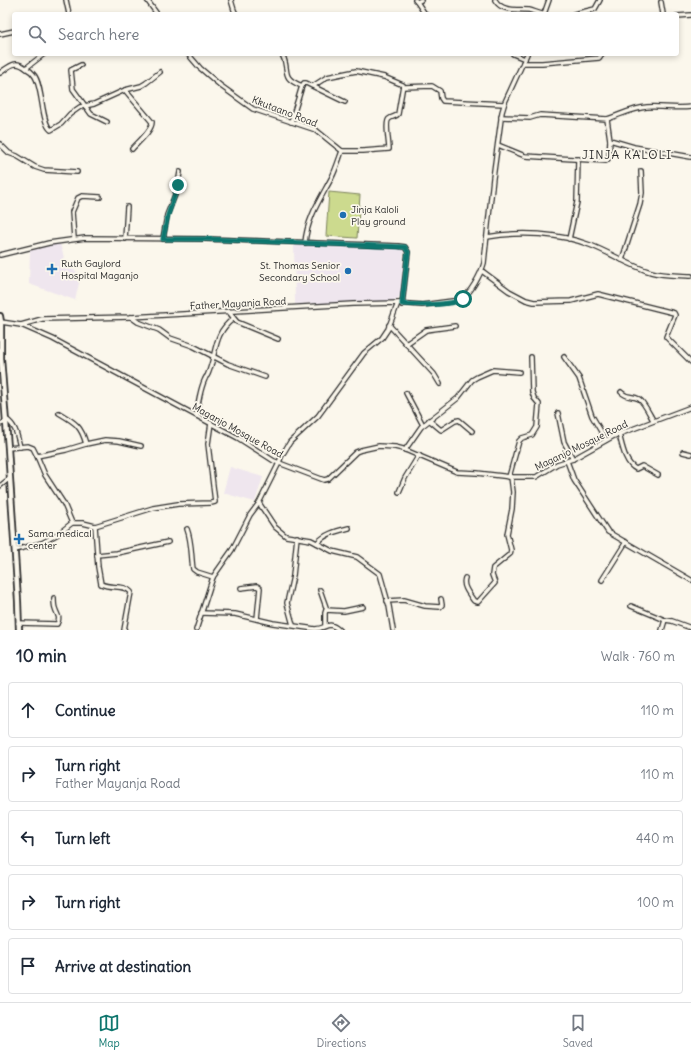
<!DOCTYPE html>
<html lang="en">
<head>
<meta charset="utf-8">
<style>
  body { margin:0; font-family:Delius,sans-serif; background:#f2f2f3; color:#1f2937 }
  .stop { position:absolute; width:12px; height:12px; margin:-9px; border:3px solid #0f766e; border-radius:50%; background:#fff }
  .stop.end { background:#0f766e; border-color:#fff; box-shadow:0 1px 4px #0008 }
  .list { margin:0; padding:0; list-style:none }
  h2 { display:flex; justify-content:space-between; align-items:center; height:52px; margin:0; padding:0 16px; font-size:17px }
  h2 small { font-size:13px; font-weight:400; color:#747a83 }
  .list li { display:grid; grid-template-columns:26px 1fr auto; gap:12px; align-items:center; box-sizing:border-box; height:56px; margin:0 8px 8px; padding:0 8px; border:1px solid #e0e1e3; border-radius:4px }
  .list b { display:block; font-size:15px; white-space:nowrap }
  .list p { margin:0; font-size:13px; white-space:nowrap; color:#747a83 }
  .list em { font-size:13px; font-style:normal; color:#747a83 }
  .icon { flex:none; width:22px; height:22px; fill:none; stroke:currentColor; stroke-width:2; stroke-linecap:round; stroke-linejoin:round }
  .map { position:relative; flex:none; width:691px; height:630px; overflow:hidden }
  .search { position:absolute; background:#fff; box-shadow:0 2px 6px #0003; left:12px; right:12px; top:12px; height:44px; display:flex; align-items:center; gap:10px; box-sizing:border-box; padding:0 14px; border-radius:4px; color:#747a83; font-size:15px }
  .sheet { height:372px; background:#fff }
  nav { display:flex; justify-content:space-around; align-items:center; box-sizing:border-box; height:56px; border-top:1px solid #e0e1e3; background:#fff; font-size:11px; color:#747a83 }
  nav a { display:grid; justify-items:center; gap:2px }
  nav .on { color:#0f766e }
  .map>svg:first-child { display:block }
</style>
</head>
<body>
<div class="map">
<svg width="691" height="630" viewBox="0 0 691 630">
  <rect width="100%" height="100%" fill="#fbf7ec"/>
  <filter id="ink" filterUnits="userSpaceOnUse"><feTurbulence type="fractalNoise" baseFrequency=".025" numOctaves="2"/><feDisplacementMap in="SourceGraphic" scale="8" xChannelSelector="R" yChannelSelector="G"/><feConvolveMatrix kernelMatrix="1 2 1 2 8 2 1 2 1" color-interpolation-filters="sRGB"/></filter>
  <g filter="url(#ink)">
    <g fill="#efe6ee">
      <polygon points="60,244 66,264 81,275 75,300 29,284 30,251 39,247"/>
      <polygon points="294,245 404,248 401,294 398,299 388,301 295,304"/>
      <polygon points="230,467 263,477 255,502 223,493"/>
    </g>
    <polygon fill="#ccda8e" stroke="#7c825c" points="329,192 360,195 357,238 326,236"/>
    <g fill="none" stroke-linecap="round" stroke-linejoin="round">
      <defs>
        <g id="minor">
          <polyline points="66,0 69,14"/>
          <polyline points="147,0 157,14"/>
          <polyline points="231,0 234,10 236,14"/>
          <polyline points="415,0 417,2 421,0"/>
          <path d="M495,0C502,12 517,9 529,10C533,11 538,13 542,14"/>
          <polyline points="417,2 425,14"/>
          <polyline points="661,2 663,14"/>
          <polyline points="544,14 549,0"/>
          <polyline points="574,14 595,9 600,0"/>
          <polyline points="677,16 691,15"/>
          <polyline points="0,34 14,31"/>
          <path d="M188,54L200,68L221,86L253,109L316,130L342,151H363L389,149C389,143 385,122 389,119C392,116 396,117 398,114L403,85L384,77L356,71L327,77L313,86"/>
          <path d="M282,54C291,71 279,77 302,86L291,122"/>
          <polyline points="513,54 525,59"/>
          <polyline points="523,63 542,63 599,58 602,54"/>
          <polyline points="81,65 71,70 73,89 91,114 107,122"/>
          <polyline points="26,68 44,54"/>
          <path d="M0,73C10,66 15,59 27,69C29,70 32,72 34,75C43,86 41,123 51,130L61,124L70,114L80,107L94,104L125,90L141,86L146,83L160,72"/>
          <polyline points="302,86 304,83 306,83 345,102"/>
          <polyline points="403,87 432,86 440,91 441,98 443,101 504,104"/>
          <path d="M125,90L152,122C152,131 138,142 132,149"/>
          <polyline points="501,117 530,118 540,115 607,119 610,140 634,147 691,157"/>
          <path d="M607,119C620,115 633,108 647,107C662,106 676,109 691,107"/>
          <polyline points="0,144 9,153 17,156 35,167 44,170 77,172"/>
          <polyline points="498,145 525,156 606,161 609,158 610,140"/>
          <path d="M487,237C520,231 559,233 590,245C611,253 630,266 651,272C664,276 678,275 691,276"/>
          <polyline points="74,238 72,212 78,198 82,196 100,197"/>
          <polyline points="125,239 127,207"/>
          <polyline points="163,239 167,215 177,190 180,172"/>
          <polyline points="569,239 577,202 578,159"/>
          <path d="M305,243C307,218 321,198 332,177C336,169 339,159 342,151"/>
          <polyline points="0,255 49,243 85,238 206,239 398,246 405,247 408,252 402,305"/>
          <polyline points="622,260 640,204 642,193 641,171"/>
          <polyline points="482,271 509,291 526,300 534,302 571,301 598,294 674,313 675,315 666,337 691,362"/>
          <polyline points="228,311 237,322 278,339"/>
          <polyline points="131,317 138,322 159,330 170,338 193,346 228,364 265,377"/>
          <polyline points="1,322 21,325 53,339 238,438 274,461 324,480 328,479 356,452 361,450 379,446 395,447 403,449 457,472 477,473 511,477 536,477 557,464 573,459 614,436 691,407"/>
          <path d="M21,325L42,319L131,317L353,304L398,303L422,305L460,300C470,295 481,274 484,263L493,178L502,112L505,102L527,54"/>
          <polyline points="389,325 434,374 440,384"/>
          <polyline points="406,344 426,330 455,326"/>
          <polyline points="564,357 579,378 592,416 606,440"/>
          <path d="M621,392C628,399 632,395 639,399C644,402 650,415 653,420"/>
          <polyline points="406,393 423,425"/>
          <path d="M59,413C74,422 81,425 86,444"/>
          <polyline points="558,413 564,442 573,459"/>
          <path d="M197,416C197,406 201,387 205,379C207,374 206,379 208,374C217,353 213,334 233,319"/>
          <path d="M6,419C16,426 17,435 20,447"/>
          <polyline points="429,420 441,430 455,421 459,420 472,431"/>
          <polyline points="0,424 6,422"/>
          <path d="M619,434C622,445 625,464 636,469L642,466L658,475"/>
          <polyline points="8,448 28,446 33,448 37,456 45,475 64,504 72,523"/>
          <polyline points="405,450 421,427 458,398 472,380 477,377 493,370 519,372"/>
          <polyline points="683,452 691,454"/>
          <polyline points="37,456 66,450 86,444 105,440 119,441 141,446"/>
          <polyline points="567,461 574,480 608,532 691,580"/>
          <polyline points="509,477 519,441 522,438 532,435 537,427 539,404 534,398 532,392 531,357"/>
          <polyline points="0,486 10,478"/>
          <polyline points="399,492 405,478 419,455"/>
          <path d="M95,526L98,567L101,584C111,589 124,584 131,592L124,630"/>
          <path d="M187,529C192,542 191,556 193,569L197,572L213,577"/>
          <path d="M317,543C326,533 337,531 349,528"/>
          <polyline points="15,550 42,543 58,534 72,523 83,523 95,526 153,508 178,504 211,503 215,502 208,444 211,423"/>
          <polyline points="97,555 117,553 168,542"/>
          <path d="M465,578C462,586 469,594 474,601L478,602L495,583L492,575L493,568L510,554L511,550L507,534L512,509L513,492L511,477"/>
          <polyline points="602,580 626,542"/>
          <polyline points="241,588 257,586 260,588 257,619"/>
          <polyline points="320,590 327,610"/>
          <polyline points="387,601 404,600 425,606 440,607 442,605 441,599"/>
          <polyline points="631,606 665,620 672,621 691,628"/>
          <path d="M201,613L235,614L273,623L315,629C327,629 327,620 339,630"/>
          <path d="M18,623L57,624C61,617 57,615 55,608C54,605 54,601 54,598"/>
          <polyline points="293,625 287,603 293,576 297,537"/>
          <polyline points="325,625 325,613 326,610 344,611 363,607"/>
          <polyline points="196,630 213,577 232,550 250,515 259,503"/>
          <polyline points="393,630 389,606 380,574 357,557 332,551 311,540 286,536 275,527 259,503 279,463 281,457 290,442 318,416 364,353 382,338 388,329 398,303"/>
          <polyline points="662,630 665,620"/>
        </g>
        <polyline id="major" points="0,316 1,322 1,358 8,448 18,601 19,630"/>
      </defs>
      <use href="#minor" stroke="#2b2b2b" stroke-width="6"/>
      <use href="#major" stroke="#2b2b2b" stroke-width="8"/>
      <use href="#minor" stroke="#fbf7ec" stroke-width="3.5"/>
      <use href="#major" stroke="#fbf7ec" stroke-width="4.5"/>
    </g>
  </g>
  <g fill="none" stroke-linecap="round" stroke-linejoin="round" filter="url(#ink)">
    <path stroke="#0f766e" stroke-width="5" d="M178,185L168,215L163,239H206L405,247L408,252L402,304C416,305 451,306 463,299"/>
  </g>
  <g fill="#1f6fb2" stroke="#fbf7ec" stroke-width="1.5">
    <circle cx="343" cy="215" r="4"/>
    <path d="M50 263h4v4h4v4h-4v4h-4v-4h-4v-4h4z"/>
    <circle cx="348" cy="271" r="4"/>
    <path d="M17 533h4v4h4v4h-4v4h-4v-4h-4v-4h4z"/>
  </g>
  <g text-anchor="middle" stroke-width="3.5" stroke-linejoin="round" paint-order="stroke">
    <g font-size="10" fill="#2b2b2b" stroke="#fbf7ec">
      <text transform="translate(285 111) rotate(21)" y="4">Kkutaano Road</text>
      <text transform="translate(238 303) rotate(-3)" y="4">Father Mayanja Road</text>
      <text transform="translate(238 430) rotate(29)" y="4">Maganjo Mosque Road</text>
      <text transform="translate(581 445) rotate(-26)" y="4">Maganjo Mosque Road</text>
    </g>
    <g font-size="10" fill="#2b2b2b" stroke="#fbf7ec" text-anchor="start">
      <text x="351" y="213">Jinja Kaloli<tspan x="351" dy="12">Play ground</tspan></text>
      <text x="61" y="267">Ruth Gaylord<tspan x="61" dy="12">Hospital Maganjo</tspan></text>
      <text x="340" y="269" text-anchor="end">St. Thomas Senior<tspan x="340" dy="12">Secondary School</tspan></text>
      <text x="28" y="537">Sama medical<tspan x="28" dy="12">center</tspan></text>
    </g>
    <g font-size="12" letter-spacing="1" fill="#2b2b2b" stroke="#fbf7ec">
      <text x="627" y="159">JINJA KALOLI</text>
    </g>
  </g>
</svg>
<div class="stop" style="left:463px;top:299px"></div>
<div class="stop end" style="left:178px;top:185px"></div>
<div class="search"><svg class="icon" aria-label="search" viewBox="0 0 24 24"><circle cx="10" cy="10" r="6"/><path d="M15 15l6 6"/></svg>Search here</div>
</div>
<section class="sheet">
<h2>10 min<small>Walk · 760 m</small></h2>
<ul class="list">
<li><svg class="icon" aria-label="ahead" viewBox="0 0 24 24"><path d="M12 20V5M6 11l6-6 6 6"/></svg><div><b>Continue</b></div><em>110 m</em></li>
<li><svg class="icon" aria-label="right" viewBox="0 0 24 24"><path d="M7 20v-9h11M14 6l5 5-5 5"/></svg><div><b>Turn right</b><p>Father Mayanja Road</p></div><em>110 m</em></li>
<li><svg class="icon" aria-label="left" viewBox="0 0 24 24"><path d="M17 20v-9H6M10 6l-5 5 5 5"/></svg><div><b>Turn left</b></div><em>440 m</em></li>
<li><svg class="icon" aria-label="right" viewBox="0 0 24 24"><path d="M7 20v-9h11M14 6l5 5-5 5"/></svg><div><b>Turn right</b></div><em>100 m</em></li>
<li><svg class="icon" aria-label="arrive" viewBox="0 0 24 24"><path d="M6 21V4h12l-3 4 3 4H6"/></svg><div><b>Arrive at destination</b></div></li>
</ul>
</section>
<nav>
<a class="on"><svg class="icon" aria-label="map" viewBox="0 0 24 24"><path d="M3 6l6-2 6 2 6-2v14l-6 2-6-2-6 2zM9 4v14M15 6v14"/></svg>Map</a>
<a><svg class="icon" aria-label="directions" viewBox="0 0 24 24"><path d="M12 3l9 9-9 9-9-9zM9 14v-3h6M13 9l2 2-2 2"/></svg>Directions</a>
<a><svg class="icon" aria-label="saved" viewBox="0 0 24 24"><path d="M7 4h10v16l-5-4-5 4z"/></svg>Saved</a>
</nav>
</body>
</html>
